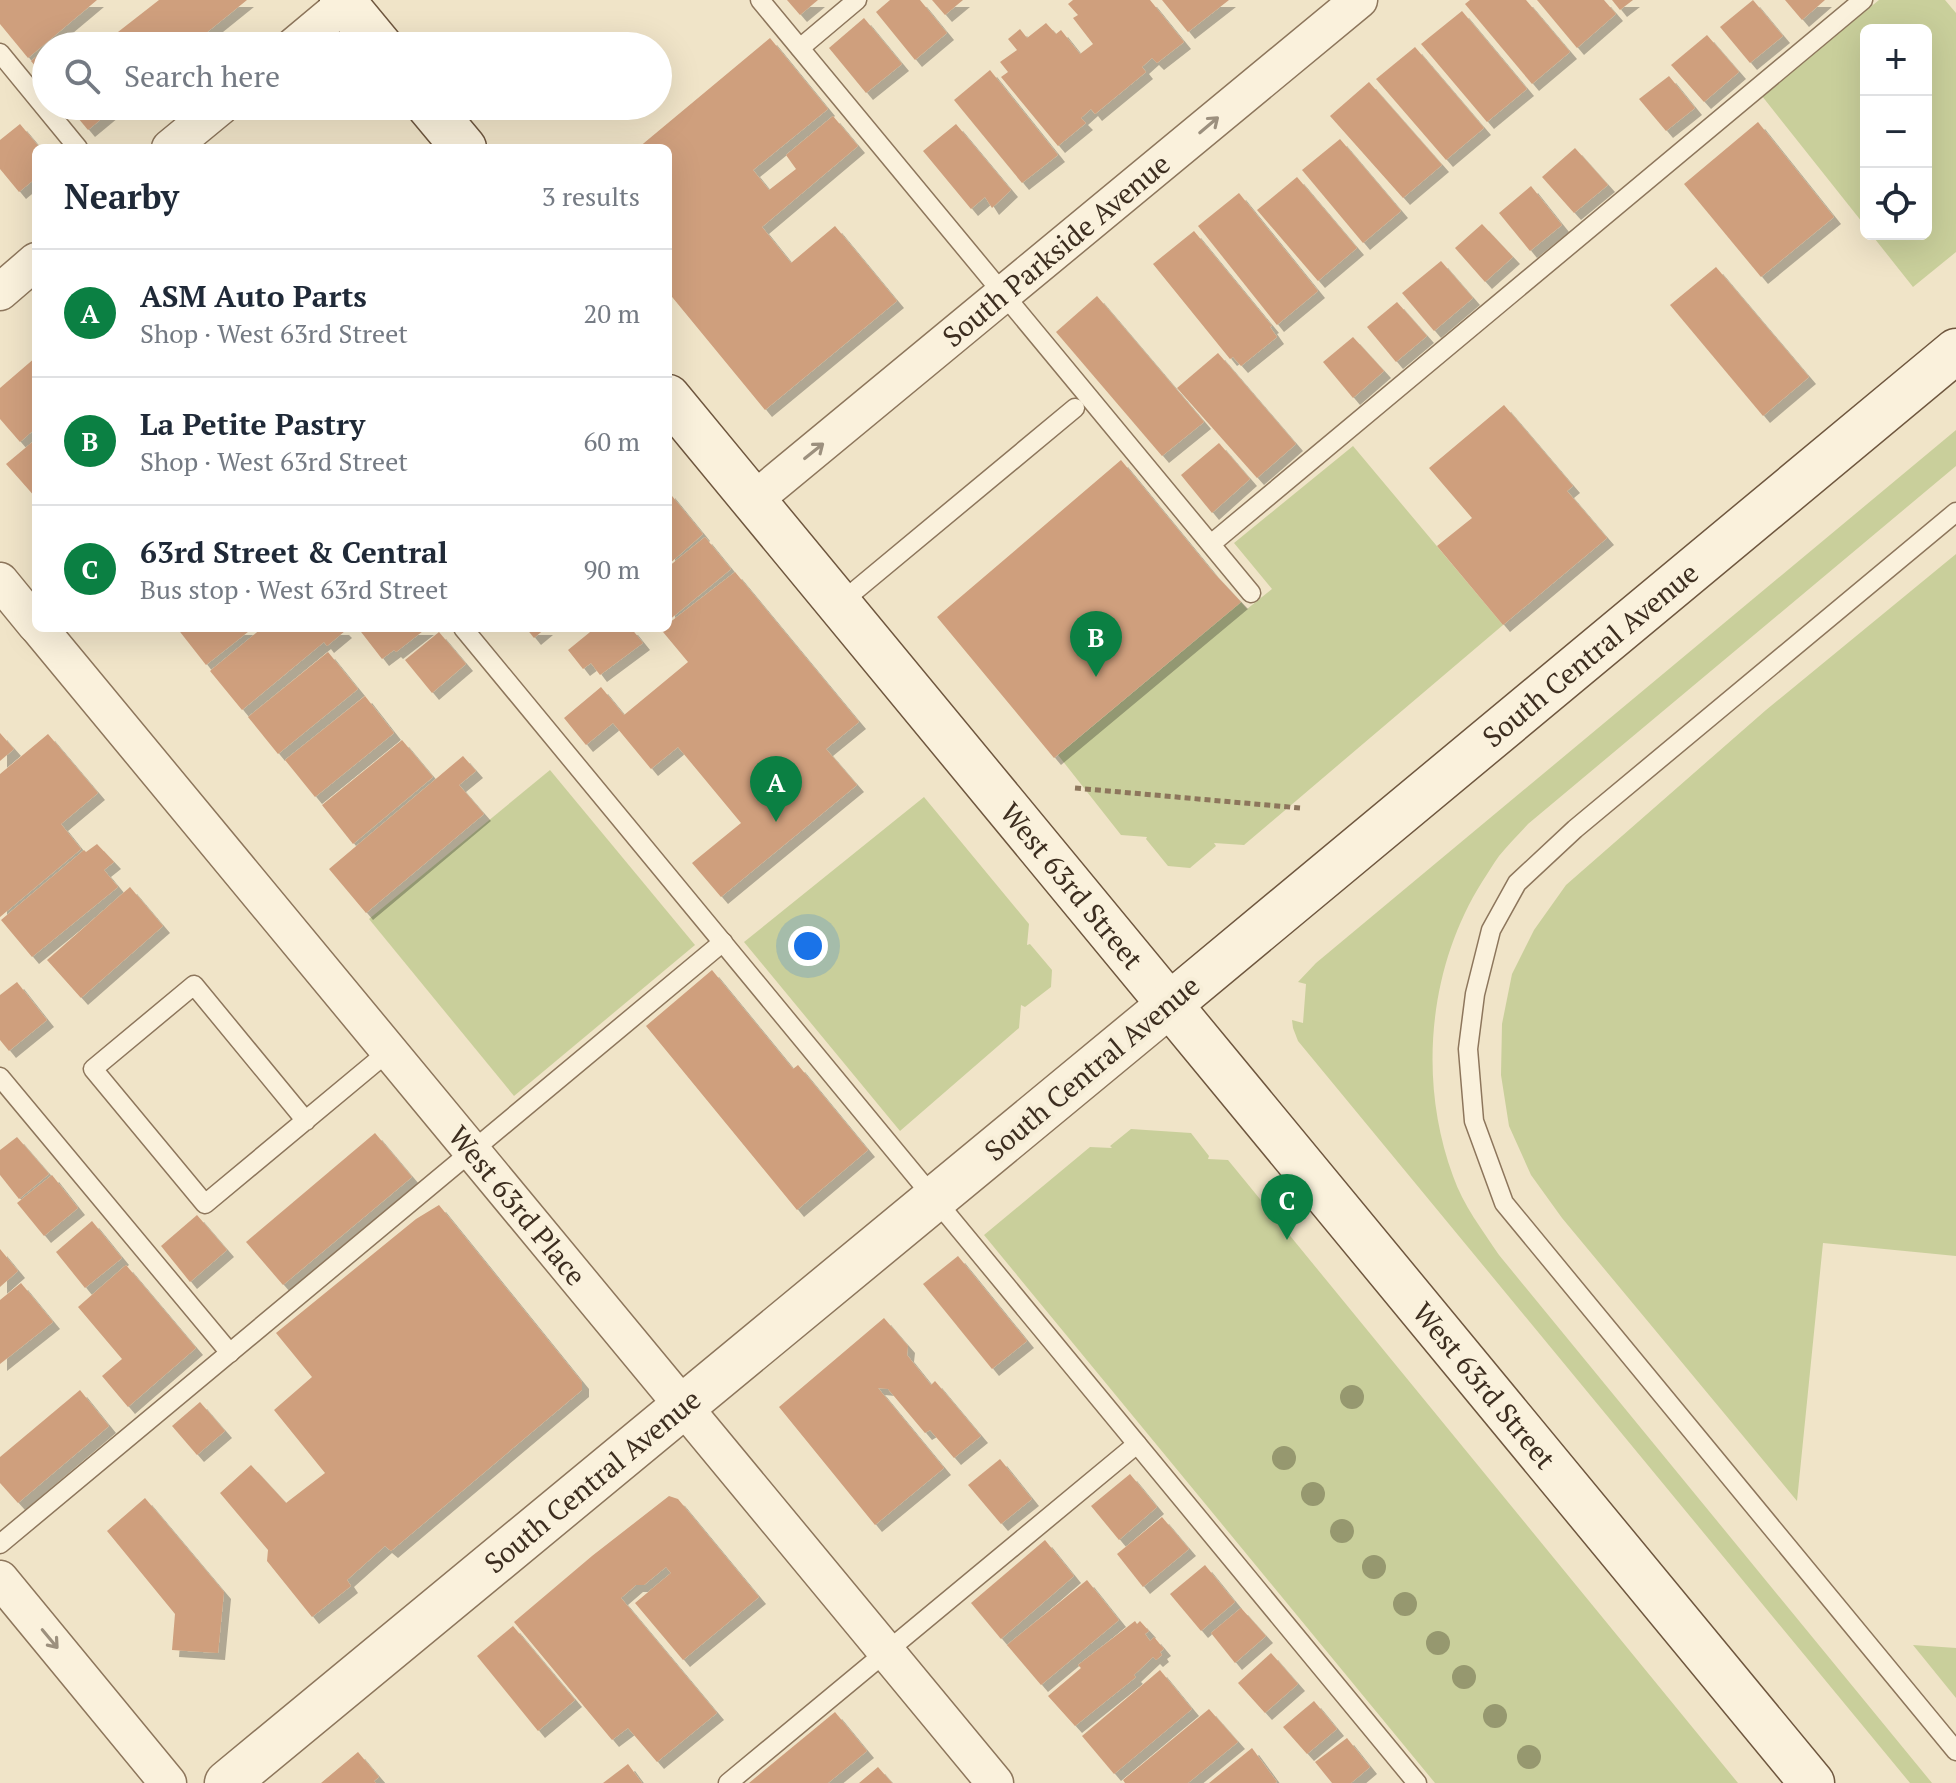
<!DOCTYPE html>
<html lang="en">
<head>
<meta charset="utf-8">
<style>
  body { margin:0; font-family:"PT Serif",serif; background:#f6f6f7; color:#1f2937 }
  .controls { position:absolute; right:24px; top:24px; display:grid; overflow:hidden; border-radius:12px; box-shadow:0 8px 32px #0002 }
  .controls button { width:72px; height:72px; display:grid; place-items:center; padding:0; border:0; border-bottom:2px solid #e0e1e3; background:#fff; color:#1f2937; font:40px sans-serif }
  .you { position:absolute; left:808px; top:946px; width:28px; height:28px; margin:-20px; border:6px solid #fff; border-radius:50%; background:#1a73e8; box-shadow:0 0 0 12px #1a73e833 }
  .badge { display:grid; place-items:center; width:52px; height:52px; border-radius:50%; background:#0b8043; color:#fff; font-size:26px; font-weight:700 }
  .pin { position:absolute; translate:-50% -66px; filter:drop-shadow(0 2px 4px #0008) }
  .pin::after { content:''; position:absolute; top:42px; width:28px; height:24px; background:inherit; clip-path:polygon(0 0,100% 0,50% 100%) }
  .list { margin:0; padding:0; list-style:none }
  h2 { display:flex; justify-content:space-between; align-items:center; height:104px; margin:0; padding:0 32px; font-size:34px }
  h2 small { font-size:26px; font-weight:400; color:#747a83 }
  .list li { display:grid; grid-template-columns:52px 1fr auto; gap:24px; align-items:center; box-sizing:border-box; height:128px; padding:0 32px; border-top:2px solid #e0e1e3 }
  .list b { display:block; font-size:30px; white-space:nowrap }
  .list p { margin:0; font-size:26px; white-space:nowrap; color:#747a83 }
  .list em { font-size:26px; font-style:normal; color:#747a83 }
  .icon { flex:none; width:44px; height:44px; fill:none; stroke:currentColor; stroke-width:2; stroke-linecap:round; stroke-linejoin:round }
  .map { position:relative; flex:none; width:1956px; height:1783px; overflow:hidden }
  .search { position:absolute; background:#fff; box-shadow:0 8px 32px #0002; left:32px; top:32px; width:640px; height:88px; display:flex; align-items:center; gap:20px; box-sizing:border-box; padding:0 28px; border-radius:44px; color:#747a83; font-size:30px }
  .panel { position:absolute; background:#fff; box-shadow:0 8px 32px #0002; left:32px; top:144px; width:640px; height:488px; border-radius:12px }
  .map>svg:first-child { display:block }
</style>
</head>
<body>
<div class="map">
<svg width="1956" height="1783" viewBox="0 0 1956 1783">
  <defs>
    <filter id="shadow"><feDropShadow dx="7" dy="7" stdDeviation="0" flood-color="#0004"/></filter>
  </defs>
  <rect width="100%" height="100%" fill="#f0e4c8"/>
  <g fill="#c9cf9b">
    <polygon points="1879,0 1945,0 1956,13 1956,252 1913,287 1871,234 1926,234 1926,30 1866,30 1866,227 1762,96"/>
    <path d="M1956,430V466L1528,824C1518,835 1508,845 1499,856C1493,864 1488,873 1482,882C1428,968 1418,1081 1453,1176C1463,1205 1483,1231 1499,1255L1932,1783H1910L1298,1041L1293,1028L1292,1020L1303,1023L1306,984L1298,982L1316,963Z"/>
    <polygon points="1353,446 1503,625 1244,845 1214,843 1216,846 1190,868 1168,866 1146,839 1147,837 1121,835 1058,755 1241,602 1247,609 1272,589 1234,543"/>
    <polygon points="1956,554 1956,1256 1823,1243 1797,1501 1562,1218 1531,1175 1509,1126 1501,1075 1502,1024 1512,974 1534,930 1566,885 1766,710"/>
    <polygon points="550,770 695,945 514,1096 369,919"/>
    <polygon points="924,797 1029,924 1027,945 1030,944 1052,970 1051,987 1025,1007 1021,1005 1019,1028 900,1131 744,942"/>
    <polygon points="1131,1129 1191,1133 1209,1156 1208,1159 1228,1160 1738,1783 1435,1783 984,1235 1090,1147 1112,1148 1110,1146"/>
    <polygon points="1913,1645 1956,1648 1956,1698"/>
  </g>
  <g fill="#cf9f7d" filter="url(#shadow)">
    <polygon points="0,0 97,0 28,58 0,24"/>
    <polygon points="159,0 247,0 190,46 100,46"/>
    <polygon points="787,0 818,0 800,15"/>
    <polygon points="890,0 920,0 947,33 915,60 876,12"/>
    <polygon points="932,0 963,0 945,15"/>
    <polygon points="1073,0 1150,0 1184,42 1157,63 1152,58 1142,67 1146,72 1095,114 1091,109 1081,118 1086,123 1058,146 1001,77 1008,72 1000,62 1017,50 1008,39 1020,29 1027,38 1046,23 1056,34 1061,30 1080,54 1093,44 1073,18 1078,15 1068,4"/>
    <polygon points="1162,0 1229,0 1188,32"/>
    <polygon points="1470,0 1526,0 1570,52 1532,84 1465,4"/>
    <polygon points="1537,0 1604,0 1616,14 1577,48"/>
    <polygon points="1612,0 1633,0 1620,10"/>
    <polygon points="1753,0 1783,36 1750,63 1720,27"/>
    <polygon points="1785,0 1825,0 1802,20"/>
    <polygon points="1462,11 1527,89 1487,122 1421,44"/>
    <polygon points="864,18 902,64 866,93 829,48"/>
    <polygon points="1707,35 1739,72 1704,102 1671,65"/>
    <polygon points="61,37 67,46 50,46"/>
    <polygon points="770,38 828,109 753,170 769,190 796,169 786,155 833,116 858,146 762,227 791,263 835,226 897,301 765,410 668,292 668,148 638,148"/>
    <polygon points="1415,47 1484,128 1446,160 1376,79"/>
    <polygon points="46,49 46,79 31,61"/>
    <polygon points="990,70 1058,155 1022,183 954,100"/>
    <polygon points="1669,76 1695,108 1666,131 1639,99"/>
    <polygon points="1369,82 1442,165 1403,198 1330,116"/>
    <polygon points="68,106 117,106 88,130"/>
    <polygon points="1758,122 1834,217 1761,277 1684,184"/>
    <polygon points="20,124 40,148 36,148 36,178 19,192 0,169 0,140"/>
    <polygon points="956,124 1011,190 992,208 985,197 971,209 923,151"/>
    <polygon points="1340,139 1401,211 1363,243 1302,170"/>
    <polygon points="1575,148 1608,185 1574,213 1542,177"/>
    <polygon points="1297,177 1357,248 1318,281 1257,210"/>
    <polygon points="1531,186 1562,225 1530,251 1499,213"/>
    <polygon points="1239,193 1318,291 1277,325 1198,226"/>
    <polygon points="1482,224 1513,257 1485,282 1455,248"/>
    <polygon points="1194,231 1272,326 1270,327 1277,337 1241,366 1233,357 1230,359 1153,264"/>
    <polygon points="1441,261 1473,298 1434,331 1402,293"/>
    <polygon points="1716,267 1809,377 1763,416 1670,305"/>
    <polygon points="1097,296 1204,422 1162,456 1056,332"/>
    <polygon points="1397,302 1427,336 1396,362 1367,327"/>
    <polygon points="1353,337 1384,371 1353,398 1323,362"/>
    <polygon points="1218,353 1296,444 1257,478 1177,388"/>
    <polygon points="36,357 36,428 20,442 0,419 0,388"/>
    <polygon points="1504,405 1573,486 1567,491 1607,538 1503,625 1437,546 1472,518 1429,468"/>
    <polygon points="36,439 36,498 6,464"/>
    <polygon points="1219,443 1250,479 1212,513 1181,475"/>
    <polygon points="1121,460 1212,571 1241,602 1054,758 937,617"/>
    <polygon points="668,491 703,534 668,565"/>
    <polygon points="705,537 731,569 668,621 668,567"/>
    <polygon points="735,572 859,722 826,749 857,785 721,897 692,863 741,823 678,747 651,769 613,723 586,745 564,718 601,687 624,715 688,662 663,632 670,626 669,623"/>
    <polygon points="177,628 253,628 206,665"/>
    <polygon points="262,628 342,628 345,631 327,646 324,642 242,710 210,671"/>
    <polygon points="358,628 427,628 396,652 394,650 382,659"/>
    <polygon points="526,628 546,628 534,638"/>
    <polygon points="595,628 631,628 643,643 600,675 591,663 583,669 568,650"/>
    <polygon points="439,632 466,664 432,693 405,660"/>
    <polygon points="328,652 358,689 278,754 248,717"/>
    <polygon points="365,696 394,733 315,797 285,760"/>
    <polygon points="0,733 14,749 0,761"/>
    <polygon points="48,734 98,793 61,824 81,849 0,917 0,774"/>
    <polygon points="402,740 433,777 353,844 322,805"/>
    <polygon points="463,756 476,771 459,785 484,814 366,913 329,869"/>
    <polygon points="97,844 114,862 104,870 118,887 32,957 1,920 84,850 86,852"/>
    <polygon points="130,887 163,926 81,998 47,960"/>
    <polygon points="712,970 793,1069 798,1065 868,1150 797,1210 646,1026"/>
    <polygon points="17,982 47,1020 9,1051 0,1040 0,995"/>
    <polygon points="375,1133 412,1177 283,1285 246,1242"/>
    <polygon points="17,1137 49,1174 19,1199 0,1175 0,1150"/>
    <polygon points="52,1175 78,1208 44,1236 17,1203"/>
    <polygon points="439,1205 582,1382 582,1390 391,1551 385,1546 347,1580 351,1586 312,1617 267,1561 268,1550 220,1493 251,1465 286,1503 325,1473 274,1410 312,1377 276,1333 416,1219"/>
    <polygon points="197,1215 227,1250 190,1282 161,1246"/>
    <polygon points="92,1221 122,1258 85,1288 56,1252"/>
    <polygon points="0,1249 18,1271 0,1287"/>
    <polygon points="958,1256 1027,1341 992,1369 923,1284"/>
    <polygon points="126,1265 196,1348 128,1407 102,1376 122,1359 78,1307"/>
    <polygon points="21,1283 53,1322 0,1364 0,1300"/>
    <polygon points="884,1318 908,1346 907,1355 931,1385 935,1381 981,1436 954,1458 930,1430 925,1433 888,1389 878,1388 944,1468 875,1525 779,1407"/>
    <polygon points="80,1390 109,1426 18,1503 0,1483 0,1457"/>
    <polygon points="200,1402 225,1431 197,1455 172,1426"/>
    <polygon points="1000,1459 1032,1499 1001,1524 968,1485"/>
    <polygon points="1130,1474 1157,1507 1119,1540 1091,1506"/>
    <polygon points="669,1496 678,1499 759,1597 683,1660 635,1603 671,1573 666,1567 644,1585 636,1585 621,1598 717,1713 657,1762 628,1728 612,1740 514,1622 592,1556"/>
    <polygon points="145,1498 224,1592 218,1653 172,1650 175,1614 107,1531"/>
    <polygon points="1162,1517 1189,1549 1143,1587 1117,1554"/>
    <polygon points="1045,1540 1074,1576 1001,1639 971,1603"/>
    <polygon points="1205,1565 1235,1602 1201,1631 1170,1594"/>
    <polygon points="1087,1580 1119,1620 1041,1685 1007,1645"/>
    <polygon points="1241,1608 1266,1636 1235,1663 1211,1633"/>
    <polygon points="1135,1621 1137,1624 1140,1621 1149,1631 1145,1634 1150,1641 1154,1637 1164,1649 1160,1652 1162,1655 1156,1660 1153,1657 1134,1675 1136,1677 1075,1726 1048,1696 1081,1668 1078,1665"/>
    <polygon points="513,1626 575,1700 538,1731 477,1656"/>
    <polygon points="1271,1653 1298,1684 1265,1713 1238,1683"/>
    <polygon points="1160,1670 1192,1709 1114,1774 1082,1736"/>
    <polygon points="1314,1701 1337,1729 1307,1754 1283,1727"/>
    <polygon points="1209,1709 1238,1742 1188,1783 1125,1783 1123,1780"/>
    <polygon points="835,1712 867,1751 828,1783 749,1783"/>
    <polygon points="1347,1738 1370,1767 1351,1783 1332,1783 1315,1762"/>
    <polygon points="1252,1748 1277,1782 1275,1783 1209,1783"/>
    <polygon points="358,1752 379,1777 374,1781 376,1783 321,1783"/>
    <polygon points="628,1764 642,1783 603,1783"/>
    <polygon points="878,1767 892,1783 859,1783"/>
  </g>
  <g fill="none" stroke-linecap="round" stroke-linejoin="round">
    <defs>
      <g id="service">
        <polyline points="760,0 1251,593"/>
        <polyline points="800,48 857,0"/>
        <polyline points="0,53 78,148"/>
        <polyline points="1956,512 1575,829 1517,883 1491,930 1475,994 1468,1049 1474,1121 1504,1203 1956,1751"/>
        <polyline points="1211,544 1863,0"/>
        <polyline points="839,604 1075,408"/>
        <polyline points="463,628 1417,1783"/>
        <polyline points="0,1077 230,1353"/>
        <polyline points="306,1121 194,985 93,1069 205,1204 389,1051"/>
        <polyline points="0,1544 723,942"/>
        <polyline points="728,1783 1137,1444"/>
      </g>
      <g id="minor">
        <polyline points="294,46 349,0"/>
        <polyline points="170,148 221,106"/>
        <polyline points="0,292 36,261"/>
        <path id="s1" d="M754,500L1359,0"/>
        <polyline points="0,581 36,625"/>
        <path id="s2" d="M39,628L995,1783"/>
        <polyline points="0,1579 168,1783"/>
      </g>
      <g id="tertiary">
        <path id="s3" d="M227,1783L1169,1005"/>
      </g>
      <g id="secondary">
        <polyline points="342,0 380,46"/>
        <polyline points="429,106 464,148"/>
        <path id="s4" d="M668,397L1812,1783"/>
        <path id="s5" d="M1169,1005L1956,351"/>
      </g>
    </defs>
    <use href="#service" stroke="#8d765c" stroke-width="21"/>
    <use href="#minor" stroke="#8d765c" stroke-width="39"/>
    <use href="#tertiary" stroke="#8d765c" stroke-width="47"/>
    <use href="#secondary" stroke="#6f573f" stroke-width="47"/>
    <polyline stroke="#8d765c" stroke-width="5" stroke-dasharray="6 4" stroke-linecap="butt" points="1075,788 1300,808"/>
    <use href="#service" stroke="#faf1dc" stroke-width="18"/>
    <use href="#minor" stroke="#faf1dc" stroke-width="36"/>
    <use href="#tertiary" stroke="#faf1dc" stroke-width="44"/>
    <use href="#secondary" stroke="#faf1dc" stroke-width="44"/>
  </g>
  <g fill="#96986f">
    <circle cx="1352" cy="1397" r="12"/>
    <circle cx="1284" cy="1458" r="12"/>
    <circle cx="1313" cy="1494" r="12"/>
    <circle cx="1342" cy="1531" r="12"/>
    <circle cx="1374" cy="1567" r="12"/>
    <circle cx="1405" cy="1604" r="12"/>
    <circle cx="1438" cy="1643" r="12"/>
    <circle cx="1464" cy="1677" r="12"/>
    <circle cx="1495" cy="1716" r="12"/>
    <circle cx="1529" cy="1757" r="12"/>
  </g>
  <defs><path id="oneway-shaft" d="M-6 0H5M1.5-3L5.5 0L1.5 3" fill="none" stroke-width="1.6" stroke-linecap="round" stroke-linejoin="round" transform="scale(2)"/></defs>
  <g stroke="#9c907e">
    <use href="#oneway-shaft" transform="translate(1209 125) rotate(-40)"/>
    <use href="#oneway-shaft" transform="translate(814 451) rotate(-39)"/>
    <use href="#oneway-shaft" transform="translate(50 1639) rotate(50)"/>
  </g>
  <g text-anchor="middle" stroke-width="8" stroke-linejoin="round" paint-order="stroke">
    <g font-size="28" fill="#3d2e20" stroke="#f7eed8">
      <text dy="10" stroke="none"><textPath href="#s1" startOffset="392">South Parkside Avenue</textPath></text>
      <text dy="10" stroke="none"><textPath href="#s5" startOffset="548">South Central Avenue</textPath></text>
      <text dy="10" stroke="none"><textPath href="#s4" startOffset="634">West 63rd Street</textPath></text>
      <text transform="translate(1092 1068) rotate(-40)" y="10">South Central Avenue</text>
      <text dy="10" stroke="none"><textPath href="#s2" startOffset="750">West 63rd Place</textPath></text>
      <text dy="10" stroke="none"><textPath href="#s4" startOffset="1282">West 63rd Street</textPath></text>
      <text dy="10" stroke="none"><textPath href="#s3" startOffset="474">South Central Avenue</textPath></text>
    </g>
  </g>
</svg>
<div class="controls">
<button>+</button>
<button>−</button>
<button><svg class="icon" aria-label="locate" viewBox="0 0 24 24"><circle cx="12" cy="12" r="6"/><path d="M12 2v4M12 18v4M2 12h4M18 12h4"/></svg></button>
</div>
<div class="you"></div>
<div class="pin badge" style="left:776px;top:822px">A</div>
<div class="pin badge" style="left:1096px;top:677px">B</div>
<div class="pin badge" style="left:1287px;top:1240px">C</div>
<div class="search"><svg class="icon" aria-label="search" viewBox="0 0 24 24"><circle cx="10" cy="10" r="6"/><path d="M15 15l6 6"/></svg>Search here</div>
<section class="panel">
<h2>Nearby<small>3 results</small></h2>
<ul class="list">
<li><span class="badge">A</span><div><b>ASM Auto Parts</b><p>Shop · West 63rd Street</p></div><em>20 m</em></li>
<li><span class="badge">B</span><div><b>La Petite Pastry</b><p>Shop · West 63rd Street</p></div><em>60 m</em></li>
<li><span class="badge">C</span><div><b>63rd Street &amp; Central</b><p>Bus stop · West 63rd Street</p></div><em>90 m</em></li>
</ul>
</section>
</div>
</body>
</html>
